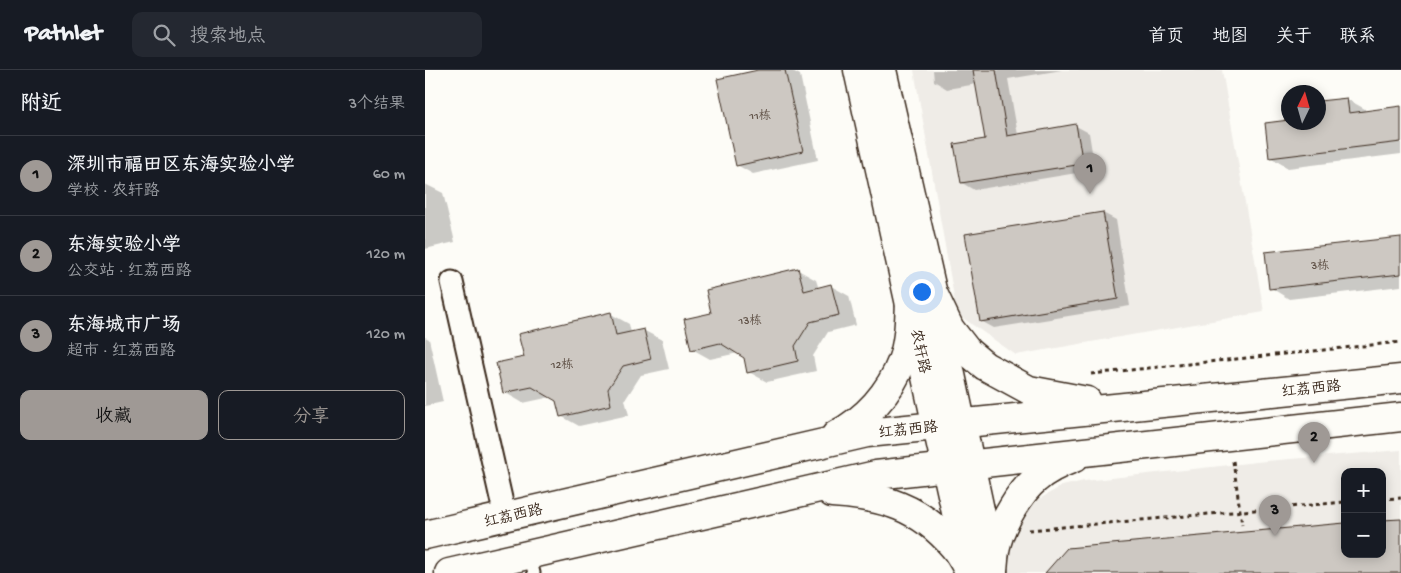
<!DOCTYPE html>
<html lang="zh">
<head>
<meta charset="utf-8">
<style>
  body { margin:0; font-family:"Gochi Hand","LXGW WenKai TC",sans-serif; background:#242831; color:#f1f3f6 }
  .controls { position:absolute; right:15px; bottom:15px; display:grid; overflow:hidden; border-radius:10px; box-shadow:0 2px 12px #0003 }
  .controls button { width:45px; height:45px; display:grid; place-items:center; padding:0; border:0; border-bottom:1px solid #363941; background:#171b24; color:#f1f3f6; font:25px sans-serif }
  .compass { position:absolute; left:856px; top:15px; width:45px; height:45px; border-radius:50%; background:#171b24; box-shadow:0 2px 12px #0003; rotate:5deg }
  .you { position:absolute; left:496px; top:221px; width:18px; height:18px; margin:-12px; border:4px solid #fff; border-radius:50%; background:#1a73e8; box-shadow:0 0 0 8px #1a73e833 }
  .badge { display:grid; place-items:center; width:32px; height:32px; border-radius:50%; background:#9f9995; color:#111; font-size:16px; font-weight:700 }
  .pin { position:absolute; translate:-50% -41px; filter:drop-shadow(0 1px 2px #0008) }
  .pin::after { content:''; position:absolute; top:26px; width:18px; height:15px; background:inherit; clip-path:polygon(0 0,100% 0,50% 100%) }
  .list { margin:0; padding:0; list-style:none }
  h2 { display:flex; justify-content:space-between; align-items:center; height:65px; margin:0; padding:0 20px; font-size:21px }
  h2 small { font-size:16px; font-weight:400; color:#9ea1a6 }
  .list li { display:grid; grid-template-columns:32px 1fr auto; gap:15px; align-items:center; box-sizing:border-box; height:80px; padding:0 20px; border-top:1px solid #363941 }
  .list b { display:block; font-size:19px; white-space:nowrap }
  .list p { margin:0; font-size:16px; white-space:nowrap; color:#9ea1a6 }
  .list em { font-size:16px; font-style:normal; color:#9ea1a6 }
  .actions { display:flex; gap:10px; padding:15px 20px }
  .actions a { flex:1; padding:11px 0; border:1px solid #9f9995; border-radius:10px; text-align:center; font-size:18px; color:#9f9995 }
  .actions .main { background:#9f9995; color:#111 }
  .icon { flex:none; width:28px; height:28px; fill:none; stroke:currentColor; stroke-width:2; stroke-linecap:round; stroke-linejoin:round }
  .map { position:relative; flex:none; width:976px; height:503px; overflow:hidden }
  header { display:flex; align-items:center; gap:30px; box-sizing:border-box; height:70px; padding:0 25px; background:#171b24; border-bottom:1px solid #363941 }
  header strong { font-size:24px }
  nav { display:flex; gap:28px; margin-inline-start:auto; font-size:18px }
  .search { width:350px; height:45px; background:#242831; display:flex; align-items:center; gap:12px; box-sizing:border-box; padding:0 18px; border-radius:10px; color:#9ea1a6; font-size:19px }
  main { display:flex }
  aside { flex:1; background:#171b24 }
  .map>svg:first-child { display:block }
</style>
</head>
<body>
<header>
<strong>Pathlet</strong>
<div class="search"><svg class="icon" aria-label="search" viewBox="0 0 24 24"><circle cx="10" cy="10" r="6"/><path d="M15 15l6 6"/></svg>搜索地点</div>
<nav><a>首页</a><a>地图</a><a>关于</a><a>联系</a></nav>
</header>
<main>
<aside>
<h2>附近<small>3个结果</small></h2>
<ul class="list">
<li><span class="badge">1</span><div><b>深圳市福田区东海实验小学</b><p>学校 · 农轩路</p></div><em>60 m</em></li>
<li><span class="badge">2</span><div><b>东海实验小学</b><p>公交站 · 红荔西路</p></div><em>120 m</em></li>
<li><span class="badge">3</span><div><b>东海城市广场</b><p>超市 · 红荔西路</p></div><em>120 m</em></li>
</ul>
<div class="actions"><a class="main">收藏</a><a>分享</a></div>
</aside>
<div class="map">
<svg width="976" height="503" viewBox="0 0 976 503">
  <rect width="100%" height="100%" fill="#fdfcf7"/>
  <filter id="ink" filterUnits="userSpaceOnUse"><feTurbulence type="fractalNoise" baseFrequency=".02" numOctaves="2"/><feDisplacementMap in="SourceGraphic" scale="10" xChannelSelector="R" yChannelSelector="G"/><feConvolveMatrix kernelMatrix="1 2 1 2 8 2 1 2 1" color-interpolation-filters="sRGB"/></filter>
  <g filter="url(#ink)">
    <g fill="#efece7" fill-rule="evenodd">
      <polygon points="489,0 797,0 839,242 591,285 532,244"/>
      <path d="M976,380V503H583L587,466L596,449L614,429L637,416L659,411L841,391ZM920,402H957V484H920Z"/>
    </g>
    <g fill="#0003">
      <polygon points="339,0 366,0 375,5 393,90 328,104 312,95"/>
      <polygon points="508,0 637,0 583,9 593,65 651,56 664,63 670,100 549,120 537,113 561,70 552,14 522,19 509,11"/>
      <polygon points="922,29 940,39 940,42 976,37 976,30 976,84 863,98 845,87 864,52 894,52 894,32"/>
      <polygon points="0,114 18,123 30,172 0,179"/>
      <polygon points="678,143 691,150 705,236 569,258 556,251"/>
      <polygon points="976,168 976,216 864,229 846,218"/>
      <polygon points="373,200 391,210 394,219 406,216 424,226 431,255 403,262 388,286 391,301 342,312 324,302 320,287 313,283 285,289 267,279 288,244"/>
      <polygon points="186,244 204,254 206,263 218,260 237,270 244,299 216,305 200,330 204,345 154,356 136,346 132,331 126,327 98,333 79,322 100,287"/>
      <polygon points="0,267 4,269 18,332 0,336"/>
    </g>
    <g fill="#cdc8c2" stroke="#3b2a1e">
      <polygon points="333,0 360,0 378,81 311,96 292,9"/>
      <polygon points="548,0 571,0 582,66 651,54 658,94 536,113 529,74 560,69"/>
      <polygon points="922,28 924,43 976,36 976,72 844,88 840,53 864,50 864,52 894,52 894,31"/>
      <polygon points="678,142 693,229 555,252 540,164"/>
      <polygon points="976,167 976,204 844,219 840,182"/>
      <polygon points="373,198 379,221 406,214 414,245 385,252 370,276 373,291 322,303 319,288 295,273 266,280 259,249 286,243 281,220"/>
      <polygon points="186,242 191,265 219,259 226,289 198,296 183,319 186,335 135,347 131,331 107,317 78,323 71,293 99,287 93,264"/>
      <polygon points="976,449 976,503 620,503 642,478 920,453 920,484 957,484 957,450"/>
    </g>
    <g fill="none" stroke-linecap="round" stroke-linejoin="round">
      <defs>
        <polyline id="service" points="104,484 109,503"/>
        <polyline id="minor" points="27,212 80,446"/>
        <g id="tertiary">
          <polyline points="433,0 544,501"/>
          <polyline points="457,0 522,286 568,501"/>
        </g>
        <g id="secondary">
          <polyline points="508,223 525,259 543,282 560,296 604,320 662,331"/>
          <path d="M411,365C441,349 465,323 477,291C484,272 484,252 485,232"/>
          <path d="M407,423C458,426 495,437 529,477C535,484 540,494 545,503"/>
          <polyline points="0,465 442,363 976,309"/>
          <path d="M568,500C569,491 569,481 572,472C577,453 595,422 611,409C621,400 636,393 649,388"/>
          <polyline points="24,503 451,405 976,347"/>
        </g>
      </defs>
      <use href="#service" stroke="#3b2a1e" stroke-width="15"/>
      <use href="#minor" stroke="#3b2a1e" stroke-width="25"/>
      <use href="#tertiary" stroke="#3b2a1e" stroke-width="31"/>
      <use href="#secondary" stroke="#3b2a1e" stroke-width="31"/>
      <g stroke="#3b2a1e" stroke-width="3" stroke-dasharray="4 4" stroke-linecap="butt">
        <polyline points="666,304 976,272"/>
        <polyline points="808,391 817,455"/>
        <polyline points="957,429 976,428"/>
        <polyline points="604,460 920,432"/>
      </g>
      <use href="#service" stroke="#fdfcf7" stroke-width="11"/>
      <use href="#minor" stroke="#fdfcf7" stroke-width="21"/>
      <use href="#tertiary" stroke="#fdfcf7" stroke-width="28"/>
      <use href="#secondary" stroke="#fdfcf7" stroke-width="28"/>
    </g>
  </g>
  <g text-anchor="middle" stroke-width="5" stroke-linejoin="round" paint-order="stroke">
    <g font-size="12" fill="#605247">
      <text x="335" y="49">11栋</text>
      <text x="895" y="199">3栋</text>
      <text x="325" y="254">13栋</text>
      <text x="137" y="298">12栋</text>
    </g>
    <g font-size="15" fill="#3b2a1e" stroke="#fdfcf7">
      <text transform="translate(496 281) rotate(78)" y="5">农轩路</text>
      <text transform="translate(886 318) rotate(-6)" y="5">红荔西路</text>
      <text transform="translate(483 359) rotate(-6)" y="5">红荔西路</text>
      <text transform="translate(88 445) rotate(-13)" y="5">红荔西路</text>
    </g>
  </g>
</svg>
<div class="controls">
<button>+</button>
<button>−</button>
</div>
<svg class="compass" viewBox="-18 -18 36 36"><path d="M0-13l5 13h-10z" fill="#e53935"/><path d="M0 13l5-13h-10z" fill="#9ea1a6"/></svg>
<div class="you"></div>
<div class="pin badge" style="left:665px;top:124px">1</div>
<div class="pin badge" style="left:889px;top:393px">2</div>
<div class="pin badge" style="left:850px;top:466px">3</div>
</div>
</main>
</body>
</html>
